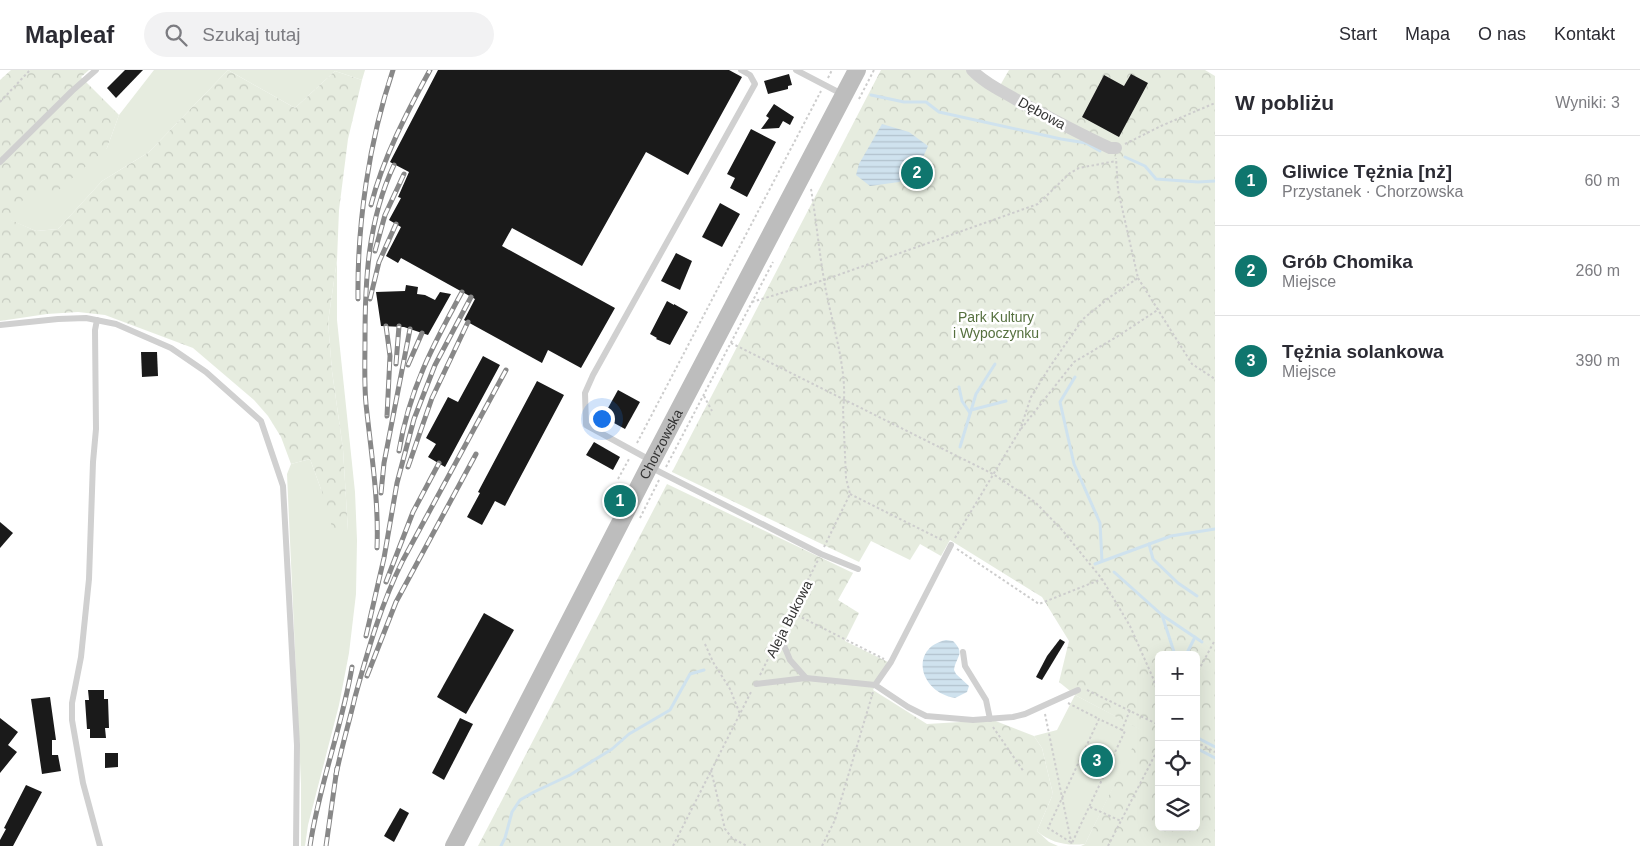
<!DOCTYPE html>
<html lang="pl">
<head>
<meta charset="utf-8">
<style>
  body { margin:0; font-family:Helvetica,sans-serif; background:#f2f2f3; color:#2b2b33 }
  .controls { position:absolute; right:15px; bottom:15px; display:grid; overflow:hidden; border-radius:8px; box-shadow:0 5px 20px #0002 }
  .controls button { width:45px; height:45px; display:grid; place-items:center; padding:0; border:0; border-bottom:1px solid #e1e1e2; background:#fff; color:#2b2b33; font:25px sans-serif }
  .you { position:absolute; left:601px; top:348px; width:18px; height:18px; margin:-12px; border:4px solid #fff; border-radius:50%; background:#1a73e8; box-shadow:0 0 0 8px #1a73e833 }
  .badge { display:grid; place-items:center; width:32px; height:32px; border-radius:50%; background:#0f766e; color:#fff; font-size:16px; font-weight:700 }
  .pin { position:absolute; translate:-50% -50%; border:2px solid #fff; box-shadow:0 1px 5px #0006 }
  .list { margin:0; padding:0; list-style:none }
  h2 { display:flex; justify-content:space-between; align-items:center; height:65px; margin:0; padding:0 20px; font-size:21px }
  h2 small { font-size:16px; font-weight:400; color:#7c7c81 }
  .list li { display:grid; grid-template-columns:32px 1fr auto; gap:15px; align-items:center; box-sizing:border-box; height:90px; padding:0 20px; border-top:1px solid #e1e1e2 }
  .list b { display:block; font-size:19px; white-space:nowrap }
  .list p { margin:0; font-size:16px; white-space:nowrap; color:#7c7c81 }
  .list em { font-size:16px; font-style:normal; color:#7c7c81 }
  .icon { flex:none; width:28px; height:28px; fill:none; stroke:currentColor; stroke-width:2; stroke-linecap:round; stroke-linejoin:round }
  .map { position:relative; flex:none; width:1215px; height:776px; overflow:hidden }
  header { display:flex; align-items:center; gap:30px; box-sizing:border-box; height:70px; padding:0 25px; background:#fff; border-bottom:1px solid #e1e1e2 }
  header strong { font-size:24px }
  nav { display:flex; gap:28px; margin-inline-start:auto; font-size:18px }
  .search { width:350px; height:45px; background:#f2f2f3; display:flex; align-items:center; gap:12px; box-sizing:border-box; padding:0 18px; border-radius:28px; color:#7c7c81; font-size:19px }
  main { display:flex }
  aside { flex:1; background:#fff }
  .map>svg:first-child { display:block }
</style>
</head>
<body>
<header>
<strong>Mapleaf</strong>
<div class="search"><svg class="icon" aria-label="search" viewBox="0 0 24 24"><circle cx="10" cy="10" r="6"/><path d="M15 15l6 6"/></svg>Szukaj tutaj</div>
<nav><a>Start</a><a>Mapa</a><a>O nas</a><a>Kontakt</a></nav>
</header>
<main>
<div class="map">
<svg width="1215" height="776" viewBox="0 0 1215 776">
  <defs>
    <pattern id="forest-crowns" width="20" height="18" patternUnits="userSpaceOnUse" patternTransform="scale(1.25)"><rect width="20" height="18" fill="#e6ecdf"/><path d="M2 6a3 3 0 1 1 6 0M12 15a3 3 0 1 1 6 0" fill="none" stroke="#c6cbc0"/></pattern>
    <pattern id="water-rules" width="6" height="5" patternUnits="userSpaceOnUse" patternTransform="scale(1.25)"><rect width="6" height="5" fill="#cfe2ee"/><path d="M0 2.5h6" fill="none" stroke="#b2c2cd"/></pattern>
  </defs>
  <rect width="100%" height="100%" fill="#fff"/>
  <g fill="#e6ecdf">
    <polygon points="154,0 228,0 149,82 102,111 58,159 36,161 10,150 27,122 107,78 119,45"/>
    <polygon points="228,0 365,0 362,10 335,1 295,38"/>
    <polygon points="337,190 337,250 355,422 357,470 356,524 349,583 339,635 308,755 305,776 301,776 301,714 287,404 291,394 310,389 322,422 348,461 343,379 332,301 328,252"/>
    <path d="M1075,625L1142,660L1085,774C1066,776 1051,773 1037,761L1053,724L1042,678L1034,666L1057,660Z"/>
  </g>
  <g fill="url(#forest-crowns)" fill-rule="evenodd">
    <polygon points="11,0 89,0 81,7 119,45 107,78 54,124 27,123 11,150 36,161 58,159 102,111 149,82 228,0 295,38 335,1 362,10 348,69 339,140 337,190 328,252 332,301 343,379 348,461 334,464 322,422 310,389 291,394 281,367 268,346 254,330 193,278 105,245 78,242 47,244 0,251 0,10"/>
    <path d="M881,0H966L998,19L1009,0H1205L1215,6V776H1081L1085,774L1141,660L1075,625L1059,612L1069,571L1042,527L950,470L941,486L920,474L910,490L871,471L859,492L672,402ZM1159,585H1196V757H1159Z"/>
    <polygon points="667,414 853,503 838,530 859,543 845,571 888,592 873,620 927,654 993,650 1034,666 1042,678 1053,724 1037,761 1049,772 1058,776 478,776"/>
  </g>
  <g fill="url(#water-rules)">
    <polygon points="882,54 909,62 928,76 918,99 899,112 870,116 856,105 859,94"/>
    <path d="M946,570L953,571C966,584 956,586 954,600L956,604L969,616L967,622L955,628C919,622 909,578 946,570Z"/>
  </g>
  <g fill="none" stroke-linecap="round" stroke-linejoin="round">
    <g stroke="#cfe2ee" stroke-width="3">
      <polyline points="871,25 904,32 926,32 939,42 1061,69 1086,73 1100,81"/>
      <polyline points="1125,87 1145,96 1156,109 1198,112 1215,111"/>
      <polyline points="1075,307 1060,332 1074,394 1100,453 1102,491"/>
      <polyline points="959,317 962,331 970,343"/>
      <polyline points="971,340 1006,331"/>
      <polyline points="960,377 976,324 995,294"/>
      <polyline points="1149,474 1153,489 1178,513 1197,526"/>
      <polyline points="1095,494 1171,466 1215,459"/>
      <polyline points="1114,502 1162,545 1202,572"/>
      <polyline points="1162,545 1175,585"/>
      <polyline points="1186,585 1195,567"/>
      <polyline points="1196,667 1215,677"/>
      <polyline points="1196,678 1215,688"/>
      <polyline points="501,776 505,768 512,742 520,730 534,722 570,705 612,679 629,664 670,640 690,604 704,600"/>
    </g>
  </g>
  <g fill="#1a1a1a">
    <polygon points="125,0 143,0 116,28 107,18"/>
    <polygon points="438,0 729,0 742,7 688,105 646,82 582,196 512,158 502,176 615,238 581,298 548,280 542,293 464,250 475,229 401,188 398,193 386,186 401,157 389,150 401,128 398,127 409,102 390,92"/>
    <polygon points="789,4 792,15 788,16 788,19 768,24 764,11"/>
    <polygon points="1131,4 1148,13 1119,67 1082,47 1104,5 1124,16"/>
    <polygon points="774,34 794,47 790,55 783,51 779,58 761,59 769,48 766,46"/>
    <polygon points="751,59 776,72 747,127 730,118 735,108 727,104"/>
    <polygon points="720,133 740,144 722,177 702,167"/>
    <polygon points="676,183 692,191 680,220 661,211"/>
    <polygon points="406,215 418,217 417,224 425,225 435,230 440,222 451,224 428,265 404,257 381,256 376,222 405,221"/>
    <polygon points="667,231 674,235 674,234 688,242 670,275 656,269 657,268 650,264"/>
    <polygon points="141,282 157,282 158,306 142,307"/>
    <polygon points="483,286 500,295 445,397 428,387 436,374 426,368 448,327 458,332"/>
    <polygon points="537,311 564,325 505,436 495,431 482,455 467,447 480,423 478,422"/>
    <polygon points="618,320 640,332 625,359 603,347"/>
    <polygon points="594,372 620,387 613,400 586,385"/>
    <polygon points="0,452 13,463 0,478"/>
    <polygon points="484,543 514,560 466,644 437,627"/>
    <polygon points="1060,569 1065,572 1042,610 1036,607 1047,586"/>
    <polygon points="88,620 104,620 104,629 108,629 109,658 105,658 106,668 90,668 90,659 87,659 85,630 89,630"/>
    <polygon points="50,627 56,670 52,670 52,685 58,685 61,701 42,704 31,629"/>
    <polygon points="0,648 18,662 8,675 17,682 0,703"/>
    <polygon points="460,648 473,654 444,710 432,703"/>
    <polygon points="105,683 118,683 118,697 105,698"/>
    <polygon points="26,715 42,722 13,776 0,776 0,770 6,759 4,758"/>
    <polygon points="400,738 409,743 394,772 384,766"/>
  </g>
  <g fill="none" stroke-linecap="round" stroke-linejoin="round">
    <g stroke="#cdcdcd" stroke-width="2" stroke-dasharray="2.5 2.5" stroke-linecap="butt">
      <polyline points="828,8 832,0"/>
      <polyline points="859,29 874,0"/>
      <polyline points="0,32 30,0"/>
      <polyline points="1125,74 1161,56 1215,33"/>
      <path d="M811,119C816,149 819,180 824,210C830,248 849,301 843,339L846,408L850,424L824,477"/>
      <polyline points="1138,208 1192,294 1215,309"/>
      <polyline points="752,232 824,210 1038,134 1070,103 1079,98 1116,91"/>
      <polyline points="731,273 993,404 1035,432 1063,461 1102,509 1130,556 1153,608 1159,627"/>
      <polyline points="704,326 712,341"/>
      <polyline points="1021,359 1074,292 1118,266 1159,239"/>
      <polyline points="637,373 821,21"/>
      <polyline points="666,397 773,192"/>
      <polyline points="618,409 629,389"/>
      <polyline points="850,424 944,471"/>
      <polyline points="640,448 659,410"/>
      <polyline points="955,468 1020,360 1031,327 1051,295 1083,249 1110,227 1138,208 1118,120 1116,88"/>
      <polyline points="957,479 1039,534 1102,509"/>
      <polyline points="793,543 884,589"/>
      <polyline points="783,560 818,490"/>
      <polyline points="705,574 713,592 730,619 740,644"/>
      <polyline points="760,605 775,575"/>
      <polyline points="1196,605 1215,570"/>
      <polyline points="1087,620 1159,655"/>
      <polyline points="1068,633 1099,649"/>
      <polyline points="1045,644 1072,776"/>
      <polyline points="993,657 1024,702"/>
      <polyline points="1122,660 1099,649 1048,758 1072,773 1125,661 1122,660 1130,640"/>
      <polyline points="1196,672 1215,682"/>
      <polyline points="711,700 725,759 732,768 747,776"/>
      <polyline points="1090,737 1121,751"/>
      <polyline points="673,776 752,620"/>
      <polyline points="822,776 835,750 873,622"/>
      <polyline points="1108,776 1159,677"/>
    </g>
    <g stroke="#d0d0d0" stroke-width="6">
      <polyline points="796,0 842,24"/>
      <polyline points="0,92 72,21 96,0"/>
      <polyline points="97,250 95,260 96,359 93,392 89,509 81,587 72,633 72,650 83,713 100,776"/>
      <polyline points="0,255 58,249 86,248 116,254 171,278 206,302 261,351 283,416 297,675 296,776"/>
      <polyline points="650,390 586,355 585,323 593,305 755,14 750,5 741,0"/>
      <polyline points="650,397 821,484 858,499"/>
      <polyline points="780,566 790,590 806,608"/>
      <polyline points="963,582 965,596 986,630 990,649"/>
      <polyline points="756,614 806,608 875,615 908,637 926,646 973,650 1013,647 1025,644 1078,620"/>
      <polyline points="875,615 891,592 951,475"/>
    </g>
    <path stroke="#d0d0d0" stroke-width="12" d="M972,0C984,13 1002,21 1017,30C1048,47 1078,63 1110,78H1116"/>
    <path stroke="#bdbdbd" stroke-width="18" id="s1" d="M454,776L652,391L857,0"/>
    <defs>
      <g id="rail">
        <path d="M371,135C383,88 407,42 430,0"/>
        <polyline points="375,181 385,145 404,104"/>
        <path d="M358,229C357,154 369,71 393,0"/>
        <polyline points="370,229 379,192 396,154"/>
        <polyline points="386,256 390,286 387,346"/>
        <polyline points="396,294 399,256"/>
        <polyline points="408,295 422,263"/>
        <path d="M399,381C409,320 433,275 462,222"/>
        <polyline points="408,397 432,328 468,252"/>
        <polyline points="381,423 384,393 410,259"/>
        <path d="M377,478C379,430 371,382 366,334C364,313 365,291 365,269C365,209 368,150 394,95"/>
        <polyline points="386,512 413,442 439,393"/>
        <polyline points="366,566 384,488 397,413 414,349 435,295 471,227"/>
        <polyline points="367,606 396,532 476,384"/>
        <path d="M336,705C341,679 349,653 355,627C368,580 381,534 403,490L506,300"/>
        <path d="M310,776C319,715 342,657 352,597"/>
        <polyline points="326,776 337,698"/>
      </g>
    </defs>
    <use href="#rail" stroke="#888" stroke-width="5"/>
    <use href="#rail" stroke="#fff" stroke-width="3" stroke-dasharray="9" stroke-linecap="butt"/>
  </g>
  <g text-anchor="middle" stroke-width="5" stroke-linejoin="round" paint-order="stroke">
    <g font-size="14" fill="#333" stroke="#fff">
      <text transform="translate(1042 43) rotate(29)" y="5">Dębowa</text>
      <text dy="5" stroke="none"><textPath href="#s1" startOffset="452">Chorzowska</textPath></text>
      <text transform="translate(789 549) rotate(-63)" y="5">Aleja Bukowa</text>
    </g>
    <g font-size="14" fill="#56703f" stroke="#fff">
      <text x="996" y="252">Park Kultury<tspan x="996" dy="16">i Wypoczynku</tspan></text>
    </g>
  </g>
</svg>
<div class="controls">
<button>+</button>
<button>−</button>
<button><svg class="icon" aria-label="locate" viewBox="0 0 24 24"><circle cx="12" cy="12" r="6"/><path d="M12 2v4M12 18v4M2 12h4M18 12h4"/></svg></button>
<button><svg class="icon" aria-label="layers" viewBox="0 0 24 24"><path d="M12 4l9 5-9 5-9-5zM3 14l9 5 9-5"/></svg></button>
</div>
<div class="you"></div>
<div class="pin badge" style="left:620px;top:431px">1</div>
<div class="pin badge" style="left:917px;top:103px">2</div>
<div class="pin badge" style="left:1097px;top:691px">3</div>
</div>
<aside>
<h2>W pobliżu<small>Wyniki: 3</small></h2>
<ul class="list">
<li><span class="badge">1</span><div><b>Gliwice Tężnia [nż]</b><p>Przystanek · Chorzowska</p></div><em>60 m</em></li>
<li><span class="badge">2</span><div><b>Grób Chomika</b><p>Miejsce</p></div><em>260 m</em></li>
<li><span class="badge">3</span><div><b>Tężnia solankowa</b><p>Miejsce</p></div><em>390 m</em></li>
</ul>
</aside>
</main>
</body>
</html>
